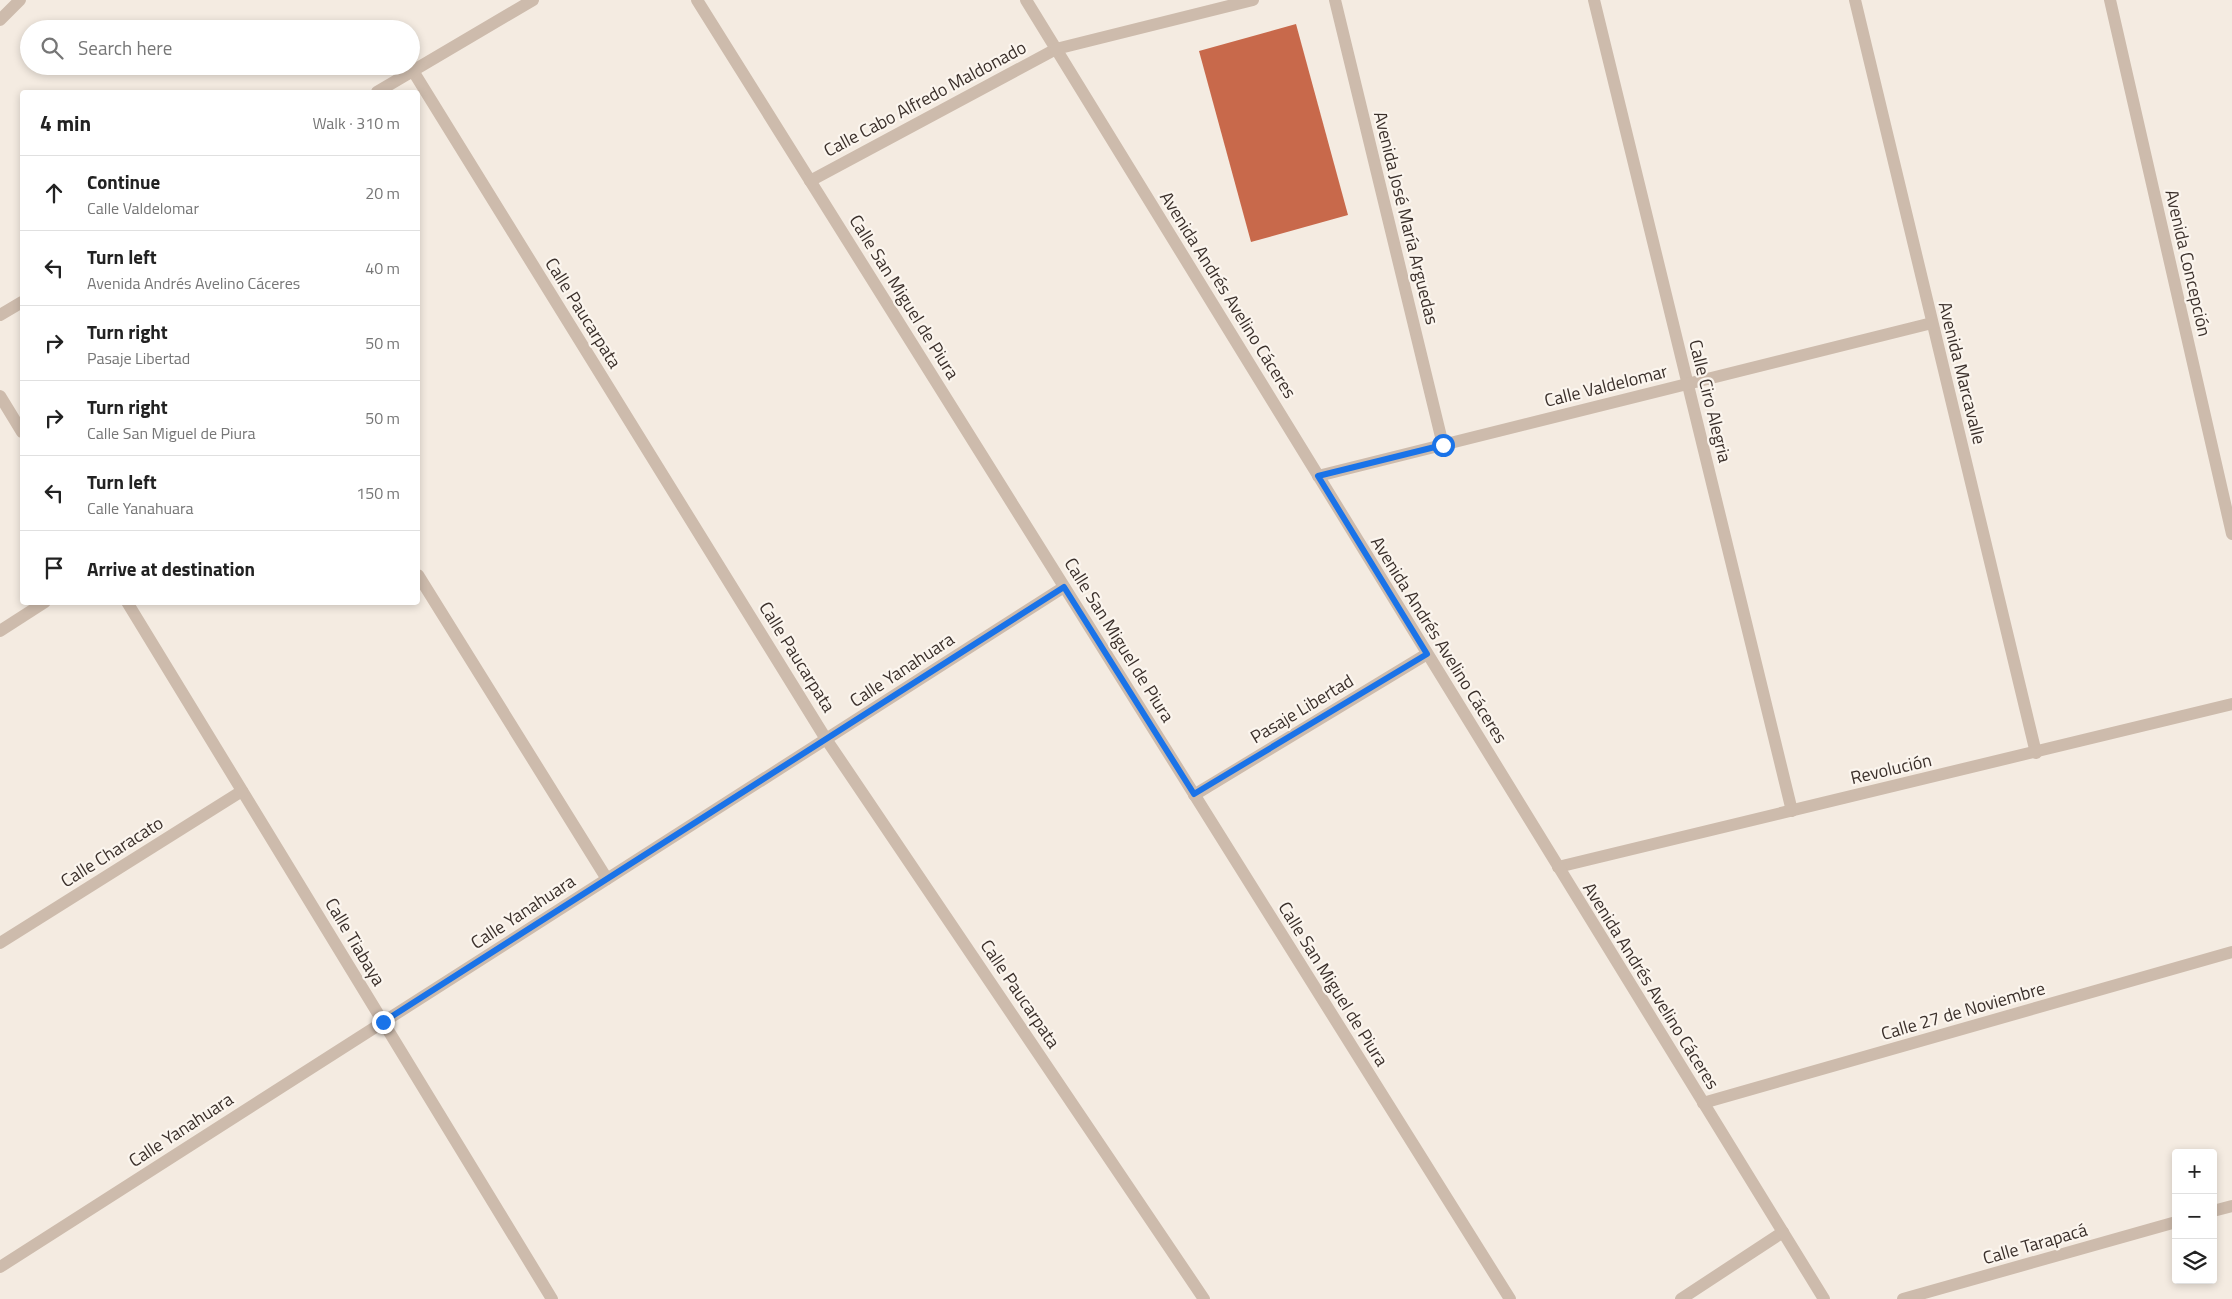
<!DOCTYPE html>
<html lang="en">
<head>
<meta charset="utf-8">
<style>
  body { margin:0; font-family:"Titillium Web",sans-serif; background:#f6f6f6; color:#222 }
  .controls { position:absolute; right:15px; bottom:15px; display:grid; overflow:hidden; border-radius:5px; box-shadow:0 2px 8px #0003 }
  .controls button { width:45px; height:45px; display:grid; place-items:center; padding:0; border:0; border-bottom:1px solid #e0e0e0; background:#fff; color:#222; font:25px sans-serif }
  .stop { position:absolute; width:15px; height:15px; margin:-11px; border:4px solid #1a73e8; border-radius:50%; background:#fff }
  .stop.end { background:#1a73e8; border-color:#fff; box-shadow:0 1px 5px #0008 }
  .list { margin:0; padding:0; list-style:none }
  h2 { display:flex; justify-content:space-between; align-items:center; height:65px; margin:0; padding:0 20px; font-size:21px }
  h2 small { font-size:16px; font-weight:400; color:#767676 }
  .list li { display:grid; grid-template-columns:32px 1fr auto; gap:15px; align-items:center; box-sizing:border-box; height:75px; padding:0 20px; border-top:1px solid #e0e0e0 }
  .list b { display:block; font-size:19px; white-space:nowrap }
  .list p { margin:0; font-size:16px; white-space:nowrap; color:#767676 }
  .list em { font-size:16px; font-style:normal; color:#767676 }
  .icon { flex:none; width:28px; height:28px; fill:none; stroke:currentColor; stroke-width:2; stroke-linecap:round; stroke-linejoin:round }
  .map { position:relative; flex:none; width:2232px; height:1299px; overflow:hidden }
  .search { position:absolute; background:#fff; box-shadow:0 2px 8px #0003; left:20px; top:20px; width:400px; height:55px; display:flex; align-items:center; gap:12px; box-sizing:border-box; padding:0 18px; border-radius:28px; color:#767676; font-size:19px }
  .panel { position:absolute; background:#fff; box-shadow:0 2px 8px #0003; left:20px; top:90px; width:400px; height:515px; border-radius:5px }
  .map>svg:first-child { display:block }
</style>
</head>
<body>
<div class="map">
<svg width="2232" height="1299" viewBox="0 0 2232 1299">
  <rect width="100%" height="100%" fill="#f4ebe1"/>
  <polygon fill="#c8694b" points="1296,24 1348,215 1251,242 1199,51"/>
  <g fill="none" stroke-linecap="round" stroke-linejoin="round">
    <polyline stroke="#cdbbac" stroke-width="12" points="1194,795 1427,654"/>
    <g stroke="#cdbbac" stroke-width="12">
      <polyline points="697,0 1510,1299"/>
      <polyline points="1335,0 1443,445"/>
      <polyline points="1594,0 1792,811"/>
      <polyline points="1855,0 2036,753"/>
      <polyline points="2110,0 2232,534"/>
      <polyline points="0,20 20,0"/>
      <polyline points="413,71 826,739 1204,1299"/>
      <polyline points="377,92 533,0"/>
      <polyline points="810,181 1056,49"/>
      <polyline points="0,315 22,302"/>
      <polyline points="0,396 22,432"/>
      <polyline points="1318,476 1932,323"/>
      <polyline points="418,575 607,879"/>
      <polyline points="127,602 552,1299"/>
      <polyline points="0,631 45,602"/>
      <polyline points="1558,867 2232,704"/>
      <polyline points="0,943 242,791"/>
      <polyline points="1703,1103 2232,952"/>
      <polyline points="2213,1211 2232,1206"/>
      <polyline points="0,1267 1064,587"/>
      <polyline points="1681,1299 1783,1232"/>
      <polyline points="1903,1299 2176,1222"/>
    </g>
    <g stroke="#cdbbac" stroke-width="12">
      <polyline points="1026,0 1824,1299"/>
      <polyline points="1056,49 1253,0"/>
    </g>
  </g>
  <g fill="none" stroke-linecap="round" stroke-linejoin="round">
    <polyline stroke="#1a73e8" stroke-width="6" points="383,1022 1064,587 1194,794 1427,654 1318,476 1443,445"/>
  </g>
  <g text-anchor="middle" stroke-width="4.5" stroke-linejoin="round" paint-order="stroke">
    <g font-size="18" fill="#3b302b" stroke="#fbf5ee">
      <text transform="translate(925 99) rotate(-28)" y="6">Calle Cabo Alfredo Maldonado</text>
      <text transform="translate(1406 218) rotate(76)" y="6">Avenida José María Arguedas</text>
      <text transform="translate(2188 263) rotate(77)" y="6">Avenida Concepción</text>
      <text transform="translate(1228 295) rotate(58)" y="6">Avenida Andrés Avelino Cáceres</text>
      <text transform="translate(904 297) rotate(58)" y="6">Calle San Miguel de Piura</text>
      <text transform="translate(583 313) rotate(58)" y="6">Calle Paucarpata</text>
      <text transform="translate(1962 373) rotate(76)" y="6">Avenida Marcavalle</text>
      <text transform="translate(1606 386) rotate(-14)" y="6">Calle Valdelomar</text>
      <text transform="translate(1710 401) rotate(76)" y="6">Calle Ciro Alegria</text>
      <text transform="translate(1119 640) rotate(58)" y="6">Calle San Miguel de Piura</text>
      <text transform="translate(1439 640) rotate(58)" y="6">Avenida Andrés Avelino Cáceres</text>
      <text transform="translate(797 657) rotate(58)" y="6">Calle Paucarpata</text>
      <text transform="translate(902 670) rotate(-33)" y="6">Calle Yanahuara</text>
      <text transform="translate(1302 709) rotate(-31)" y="6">Pasaje Libertad</text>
      <text transform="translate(1891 769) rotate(-13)" y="6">Revolución</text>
      <text transform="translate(112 852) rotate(-32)" y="6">Calle Characato</text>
      <text transform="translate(523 912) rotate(-33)" y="6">Calle Yanahuara</text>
      <text transform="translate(355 942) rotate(59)" y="6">Calle Tiabaya</text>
      <text transform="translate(1333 984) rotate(58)" y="6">Calle San Miguel de Piura</text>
      <text transform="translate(1651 986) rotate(58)" y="6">Avenida Andrés Avelino Cáceres</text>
      <text transform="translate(1020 994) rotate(56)" y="6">Calle Paucarpata</text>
      <text transform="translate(1963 1011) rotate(-16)" y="6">Calle 27 de Noviembre</text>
      <text transform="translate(181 1130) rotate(-33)" y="6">Calle Yanahuara</text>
      <text transform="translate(2035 1244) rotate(-16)" y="6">Calle Tarapacá</text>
    </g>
  </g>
</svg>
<div class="controls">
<button>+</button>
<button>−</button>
<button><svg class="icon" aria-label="layers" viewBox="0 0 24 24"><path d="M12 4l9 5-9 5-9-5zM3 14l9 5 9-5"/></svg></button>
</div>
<div class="stop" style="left:1443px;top:445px"></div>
<div class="stop end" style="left:383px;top:1022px"></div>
<div class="search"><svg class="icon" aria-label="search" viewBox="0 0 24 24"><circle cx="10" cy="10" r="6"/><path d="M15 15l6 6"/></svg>Search here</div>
<section class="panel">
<h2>4 min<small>Walk · 310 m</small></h2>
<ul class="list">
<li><svg class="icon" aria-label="ahead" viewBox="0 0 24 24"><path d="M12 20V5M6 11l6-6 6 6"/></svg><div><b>Continue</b><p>Calle Valdelomar</p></div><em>20 m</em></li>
<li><svg class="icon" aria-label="left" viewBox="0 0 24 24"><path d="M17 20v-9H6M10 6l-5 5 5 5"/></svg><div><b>Turn left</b><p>Avenida Andrés Avelino Cáceres</p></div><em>40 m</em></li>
<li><svg class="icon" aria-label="right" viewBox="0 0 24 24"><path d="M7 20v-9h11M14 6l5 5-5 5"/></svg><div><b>Turn right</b><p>Pasaje Libertad</p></div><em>50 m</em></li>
<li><svg class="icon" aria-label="right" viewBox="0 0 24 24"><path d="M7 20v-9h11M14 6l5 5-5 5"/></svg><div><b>Turn right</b><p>Calle San Miguel de Piura</p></div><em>50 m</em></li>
<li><svg class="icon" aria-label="left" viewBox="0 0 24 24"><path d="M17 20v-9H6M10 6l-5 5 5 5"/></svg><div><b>Turn left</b><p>Calle Yanahuara</p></div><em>150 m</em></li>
<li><svg class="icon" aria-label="arrive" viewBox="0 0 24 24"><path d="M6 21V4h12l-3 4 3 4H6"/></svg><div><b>Arrive at destination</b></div></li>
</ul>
</section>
</div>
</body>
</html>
